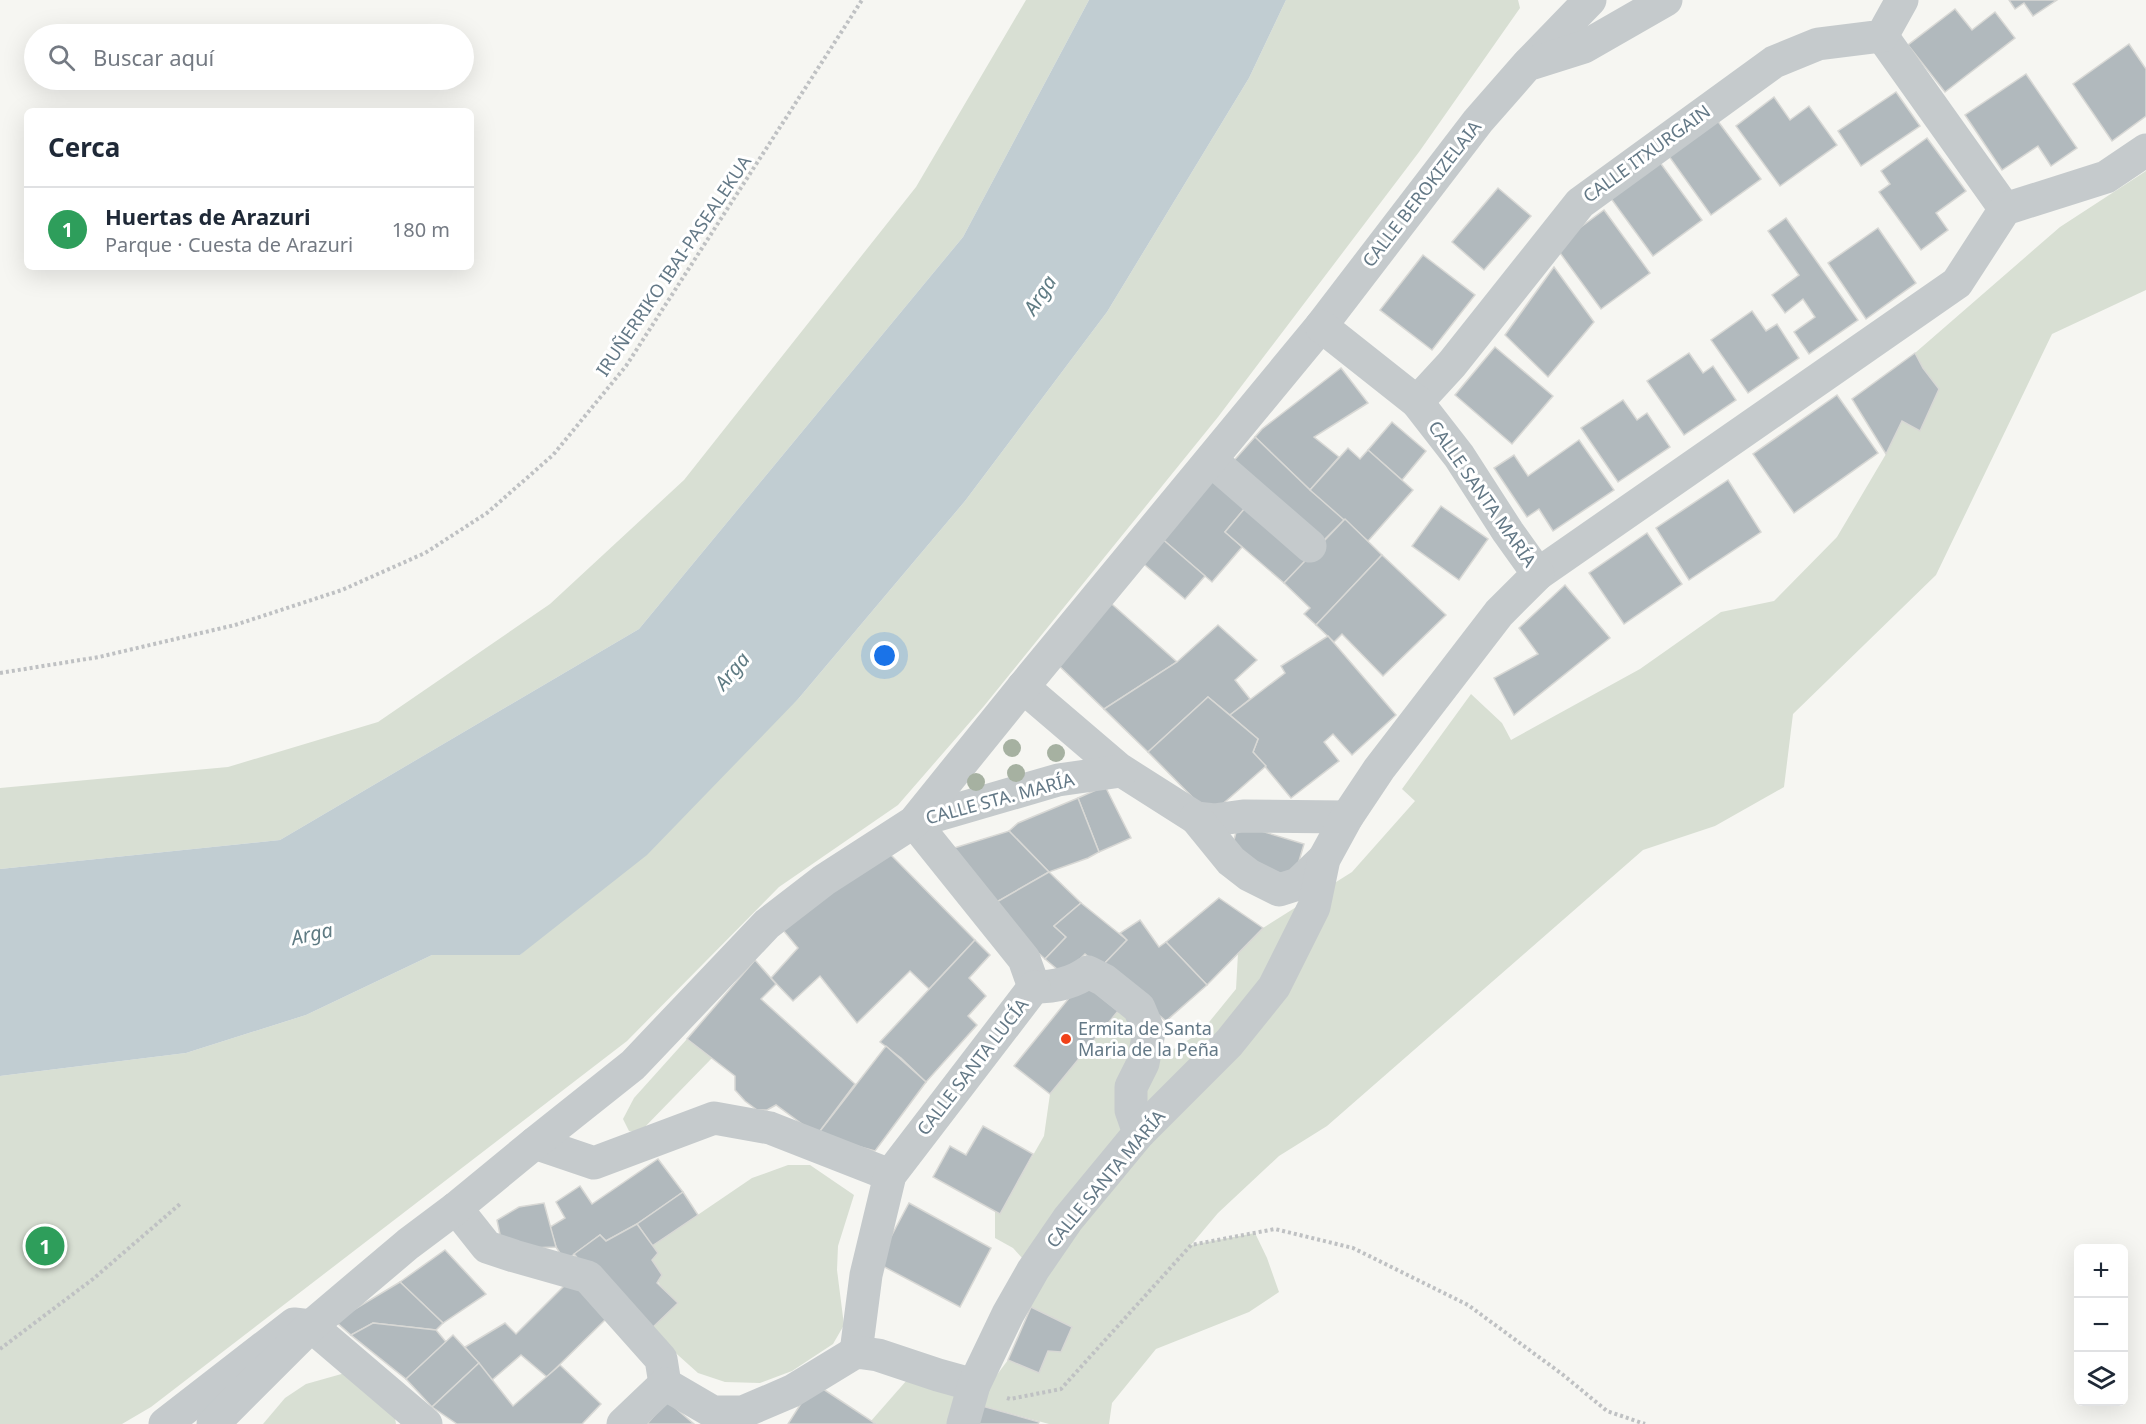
<!DOCTYPE html>
<html lang="es">
<head>
<meta charset="utf-8">
<style>
  body { margin:0; font-family:"Noto Sans",sans-serif; background:#f2f2f3; color:#1f2937 }
  .controls { position:absolute; right:18px; bottom:18px; display:grid; overflow:hidden; border-radius:9px; box-shadow:0 6px 24px #0002 }
  .controls button { width:54px; height:54px; display:grid; place-items:center; padding:0; border:0; border-bottom:2px solid #e0e1e3; background:#fff; color:#1f2937; font:30px sans-serif }
  .you { position:absolute; left:885px; top:656px; width:21px; height:21px; margin:-15px; border:4px solid #fff; border-radius:50%; background:#1a73e8; box-shadow:0 0 0 9px #1a73e833 }
  .badge { display:grid; place-items:center; width:39px; height:39px; border-radius:50%; background:#0b8043; color:#fff; font-size:20px; font-weight:700 }
  .pin { position:absolute; translate:-50% -50%; border:3px solid #fff; box-shadow:0 2px 6px #0006 }
  .list { margin:0; padding:0; list-style:none }
  h2 { display:flex; justify-content:space-between; align-items:center; height:78px; margin:0; padding:0 24px; font-size:26px }
  h2 small { font-size:20px; font-weight:400; color:#747a83 }
  .list li { display:grid; grid-template-columns:39px 1fr auto; gap:18px; align-items:center; box-sizing:border-box; height:84px; padding:0 24px; border-top:2px solid #e0e1e3 }
  .list b { display:block; font-size:22px; white-space:nowrap }
  .list p { margin:0; font-size:20px; white-space:nowrap; color:#747a83 }
  .list em { font-size:20px; font-style:normal; color:#747a83 }
  .icon { flex:none; width:33px; height:33px; fill:none; stroke:currentColor; stroke-width:2; stroke-linecap:round; stroke-linejoin:round }
  .map { position:relative; flex:none; width:2146px; height:1424px; overflow:hidden }
  .search { position:absolute; background:#fff; box-shadow:0 6px 24px #0002; left:24px; top:24px; width:450px; height:66px; display:flex; align-items:center; gap:15px; box-sizing:border-box; padding:0 21px; border-radius:33px; color:#747a83; font-size:22px }
  .panel { position:absolute; background:#fff; box-shadow:0 6px 24px #0002; left:24px; top:108px; width:450px; height:162px; border-radius:9px }
  .map>svg:first-child { display:block }
</style>
</head>
<body>
<div class="map">
<svg width="2146" height="1424" viewBox="0 0 2146 1424">
  <rect width="100%" height="100%" fill="#f6f6f2"/>
  <g fill="#d8dfd3">
    <polygon points="1026,0 1089,0 963,237 639,629 280,840 0,869 0,788 228,767 378,722 550,604 684,480 916,187"/>
    <polygon points="1286,0 1518,0 1520,8 1419,152 1218,417 984,706 898,805 779,887 627,1041 151,1407 122,1424 0,1424 0,1076 186,1053 306,1015 432,955 520,955 799,698 965,501 1107,312 1249,78"/>
    <polygon points="2146,171 2146,290 2052,334 1936,575 1793,714 1784,787 1715,826 1643,850 1327,1126 1279,1156 1218,1213 1191,1245 1255,1233 1267,1258 1279,1292 1249,1312 1156,1349 1112,1403 1109,1424 1049,1424 975,1404 1008,1360 1031,1307 1033,1270 1013,1248 995,1238 995,1211 1000,1213 1044,1136 1050,1094 1118,1011 1149,1037 1164,1055 1201,1032 1236,989 1238,953 1263,928 1352,872 1415,801 1402,789 1471,694 1502,723 1511,740 1640,669 1721,612 1774,601 1837,537 1886,454 1902,421 1920,431 1939,389 1923,368 1915,353 2060,227"/>
    <polygon points="687,1039 712,1058 639,1133 629,1131 623,1119 634,1098"/>
    <path d="M788,1165H810L854,1195L838,1246L837,1270L844,1325L833,1344L792,1371L760,1383L725,1382L698,1373L650,1330L678,1303C655,1282 652,1279 652,1246L752,1178Z"/>
    <polygon points="345,1373 395,1418 396,1424 263,1424 285,1398 306,1384"/>
    <polygon points="907,1380 961,1391 952,1424 877,1424 871,1421"/>
  </g>
  <polygon fill="#c1cdd2" points="1089,0 1286,0 1249,78 1107,312 965,501 799,698 647,855 520,955 432,955 306,1015 186,1053 0,1076 0,869 280,840 639,629 963,237"/>
  <g fill="#b1b9bd" stroke="#d8d8d5" stroke-width="1.5">
    <polygon points="2009,0 2057,0 2033,16 2024,3 2015,9"/>
    <polygon points="1955,9 1972,30 1995,12 2015,38 1945,92 1908,45"/>
    <polygon points="2129,44 2146,69 2146,116 2112,141 2073,84"/>
    <polygon points="2026,74 2077,148 2051,166 2038,146 2002,170 1965,115"/>
    <polygon points="1896,92 1920,126 1861,166 1838,131"/>
    <polygon points="1774,97 1790,120 1809,106 1837,145 1780,186 1736,126"/>
    <polygon points="1714,116 1761,179 1711,215 1666,152"/>
    <polygon points="1927,138 1966,191 1936,213 1948,230 1921,250 1879,192 1890,184 1881,171"/>
    <polygon points="1656,157 1702,220 1653,256 1607,193"/>
    <polygon points="1498,188 1531,216 1484,270 1452,242"/>
    <polygon points="1604,210 1650,273 1601,309 1555,246"/>
    <polygon points="1786,218 1858,320 1809,354 1794,332 1815,317 1803,299 1785,313 1772,295 1799,275 1768,231"/>
    <polygon points="1878,228 1916,283 1866,319 1828,263"/>
    <polygon points="1423,255 1475,295 1432,350 1380,310"/>
    <polygon points="1554,267 1594,322 1548,377 1505,335"/>
    <polygon points="1752,311 1766,331 1777,324 1799,358 1748,393 1711,340"/>
    <polygon points="1495,347 1553,396 1512,444 1455,395"/>
    <polygon points="1689,353 1703,373 1713,366 1736,400 1684,435 1647,381"/>
    <polygon points="1915,353 1923,368 1939,389 1920,431 1902,421 1886,454 1852,399"/>
    <polygon points="1341,368 1368,403 1314,437 1339,457 1310,490 1255,437 1262,429"/>
    <polygon points="1837,395 1878,453 1794,513 1753,454"/>
    <polygon points="1623,400 1637,420 1647,413 1670,447 1618,482 1581,428"/>
    <polygon points="1392,422 1426,451 1402,480 1368,450"/>
    <polygon points="1255,437 1310,490 1345,519 1318,546 1229,466"/>
    <polygon points="1579,440 1614,490 1553,531 1539,509 1527,517 1494,468 1514,455 1528,476"/>
    <polygon points="1348,448 1360,459 1368,450 1413,490 1368,541 1310,490"/>
    <polygon points="1213,472 1250,502 1225,532 1242,547 1212,582 1160,537"/>
    <polygon points="1728,480 1761,532 1689,580 1656,528"/>
    <polygon points="1250,502 1311,555 1284,583 1225,532"/>
    <polygon points="1441,506 1488,539 1459,580 1412,546"/>
    <polygon points="1345,519 1382,555 1316,625 1304,614 1310,608 1284,583"/>
    <polygon points="1647,533 1682,584 1624,624 1589,573"/>
    <polygon points="1160,537 1205,576 1185,599 1139,560"/>
    <polygon points="1382,555 1446,615 1383,676 1342,634 1334,642 1316,625"/>
    <polygon points="1565,585 1610,638 1514,715 1494,678 1538,654 1519,628"/>
    <polygon points="1105,598 1177,662 1104,709 1054,661"/>
    <polygon points="1218,625 1257,660 1235,680 1250,699 1230,715 1208,697 1148,752 1104,709 1177,662"/>
    <polygon points="1328,636 1396,715 1352,755 1333,734 1324,742 1339,761 1291,798 1253,752 1258,739 1230,715 1285,673 1281,666"/>
    <polygon points="1208,697 1258,739 1253,752 1266,766 1210,815 1148,752"/>
    <polygon points="1105,786 1131,838 1099,852 1078,798"/>
    <polygon points="1078,798 1099,852 1088,858 1049,872 1009,831 1018,823"/>
    <polygon points="1238,824 1304,844 1294,878 1230,856"/>
    <polygon points="1009,831 1049,872 988,907 951,849"/>
    <polygon points="889,853 975,940 929,989 910,971 857,1023 820,976 793,1001 771,978 798,948 778,924"/>
    <polygon points="1049,872 1081,903 1054,926 1066,937 1045,959 988,907"/>
    <polygon points="1219,898 1263,928 1207,985 1166,942"/>
    <polygon points="1081,903 1127,940 1101,967 1085,954 1064,975 1045,959 1066,937 1054,926"/>
    <polygon points="1140,920 1159,947 1166,942 1207,985 1166,1021 1101,967 1127,940 1120,933"/>
    <polygon points="975,940 990,955 969,978 986,996 968,1016 977,1025 926,1082 901,1058 880,1042"/>
    <polygon points="755,960 776,984 761,999 855,1084 817,1135 776,1105 767,1110 757,1110 745,1101 735,1090 735,1076 687,1039"/>
    <polygon points="1082,982 1118,1011 1050,1094 1014,1066"/>
    <polygon points="886,1046 926,1082 875,1151 817,1135"/>
    <polygon points="983,1126 1033,1154 1000,1214 933,1177 950,1146 966,1155"/>
    <polygon points="658,1159 683,1192 637,1224 606,1241 600,1235 565,1261 556,1247 550,1227 565,1218 556,1202 580,1186 592,1204"/>
    <polygon points="683,1192 698,1215 652,1246 637,1224"/>
    <polygon points="544,1203 556,1247 503,1249 497,1220 519,1207"/>
    <polygon points="909,1203 991,1248 960,1307 877,1263"/>
    <polygon points="637,1224 658,1253 652,1260 662,1275 657,1283 678,1303 650,1330 638,1326 574,1254 600,1235 606,1241"/>
    <polygon points="445,1250 486,1294 443,1323 400,1282"/>
    <polygon points="574,1276 611,1314 547,1377 521,1355 492,1380 465,1347 505,1323 516,1334"/>
    <polygon points="400,1282 443,1323 436,1330 373,1323 351,1335 335,1321"/>
    <polygon points="1031,1307 1072,1327 1061,1352 1048,1351 1039,1373 1008,1360"/>
    <polygon points="373,1323 436,1330 446,1342 406,1379 351,1335"/>
    <polygon points="453,1335 479,1363 432,1407 406,1379"/>
    <polygon points="479,1363 513,1406 560,1365 601,1404 582,1424 457,1424 432,1407"/>
    <polygon points="814,1383 876,1424 788,1424"/>
    <polygon points="667,1401 694,1424 647,1424"/>
    <polygon points="975,1404 1039,1422 1038,1424 969,1424"/>
  </g>
  <g fill="none" stroke-linecap="round" stroke-linejoin="round">
    <g stroke="#bfc1c3" stroke-width="4" stroke-dasharray="3 3" stroke-linecap="butt">
      <polyline points="0,673 99,657 235,625 342,590 425,553 487,513 553,455 626,366 862,0"/>
      <polyline points="0,1349 93,1279 180,1204"/>
      <polyline points="1007,1398 1010,1399 1061,1389 1191,1245 1275,1229 1353,1248 1468,1305 1562,1374 1607,1411 1645,1424"/>
    </g>
    <g stroke="#c5cacc" stroke-width="33">
      <polyline points="1882,36 2005,209"/>
      <polyline points="1529,63 1590,0"/>
      <polyline points="1417,402 1452,364 1580,203 1774,62 1818,44 1882,36 1902,0"/>
      <polyline points="1211,460 1310,546"/>
      <polyline points="1538,574 1957,283 2005,209 2106,177 2146,150"/>
      <polyline points="1023,687 1119,769 1196,818 1214,820 1243,816 1347,817"/>
      <polyline points="1196,818 1231,861 1249,875 1279,890 1298,884 1324,859"/>
      <polyline points="1034,987 1024,959 914,822 1058,780 1121,771"/>
      <path d="M1034,987C1054,987 1072,984 1088,972L1104,980L1139,1008L1149,1032L1143,1063L1131,1087V1110L1139,1133"/>
      <polyline points="535,1143 594,1163 714,1118 770,1128 890,1175"/>
      <polyline points="456,1208 487,1247 514,1256 588,1277 661,1359 665,1384"/>
      <polyline points="856,1352 866,1275 890,1175 1034,987"/>
      <polyline points="165,1424 294,1324 311,1326 426,1424"/>
      <polyline points="213,1424 311,1326 408,1244 456,1208 535,1143 633,1065 767,924 824,880 914,822 1023,687 1321,326 1478,121 1527,65 1584,47 1666,0"/>
      <polyline points="623,1424 665,1384 713,1412 743,1412 792,1391 856,1352 878,1355 938,1375 974,1385"/>
      <polyline points="963,1424 974,1385 1008,1314 1033,1270 1068,1219 1139,1133 1229,1043 1274,987 1314,907 1324,859 1347,817 1379,769 1499,613 1538,574 1508,532 1459,456 1417,402 1321,326"/>
    </g>
  </g>
  <g fill="#a6b1a1">
    <circle cx="1012" cy="748" r="9"/>
    <circle cx="1056" cy="753" r="9"/>
    <circle cx="1016" cy="773" r="9"/>
    <circle cx="976" cy="782" r="9"/>
  </g>
  <circle fill="#f04119" stroke="#fff" stroke-width="2" cx="1066" cy="1039" r="6"/>
  <g text-anchor="middle" stroke-width="6" stroke-linejoin="round" paint-order="stroke">
    <g font-size="18" fill="#637886" stroke="#fff">
      <text transform="translate(1647 154) rotate(-36)" y="6">CALLE ITXURGAIN</text>
      <text transform="translate(1422 194) rotate(-52)" y="6">CALLE BEROKIZELAIA</text>
      <text transform="translate(674 266) rotate(-56)" y="6">IRUÑERRIKO IBAI-PASEALEKUA</text>
      <text transform="translate(1482 494) rotate(55)" y="6">CALLE SANTA MARÍA</text>
      <text transform="translate(1000 799) rotate(-15)" y="6">CALLE STA. MARÍA</text>
      <text transform="translate(973 1067) rotate(-52)" y="6">CALLE SANTA LUCÍA</text>
      <text transform="translate(1106 1179) rotate(-50)" y="6">CALLE SANTA MARÍA</text>
    </g>
    <g font-size="18" fill="#637886" stroke="#fff" text-anchor="start">
      <text x="1078" y="1035">Ermita de Santa<tspan x="1078" dy="21">Maria de la Peña</tspan></text>
    </g>
    <g font-size="20" font-style="italic" fill="#5f7b83" stroke="#fff">
      <text transform="translate(1040 295) rotate(-57)" y="7">Arga</text>
      <text transform="translate(732 671) rotate(-50)" y="7">Arga</text>
      <text transform="translate(312 934) rotate(-12)" y="7">Arga</text>
    </g>
  </g>
</svg>
<div class="controls">
<button>+</button>
<button>−</button>
<button><svg class="icon" aria-label="layers" viewBox="0 0 24 24"><path d="M12 4l9 5-9 5-9-5zM3 14l9 5 9-5"/></svg></button>
</div>
<div class="you"></div>
<div class="pin badge" style="left:45px;top:1246px;background:#2e9e5b">1</div>
<div class="search"><svg class="icon" aria-label="search" viewBox="0 0 24 24"><circle cx="10" cy="10" r="6"/><path d="M15 15l6 6"/></svg>Buscar aquí</div>
<section class="panel">
<h2>Cerca<small></small></h2>
<ul class="list">
<li><span class="badge" style="background:#2e9e5b">1</span><div><b>Huertas de Arazuri</b><p>Parque · Cuesta de Arazuri</p></div><em>180 m</em></li>
</ul>
</section>
</div>
</body>
</html>
